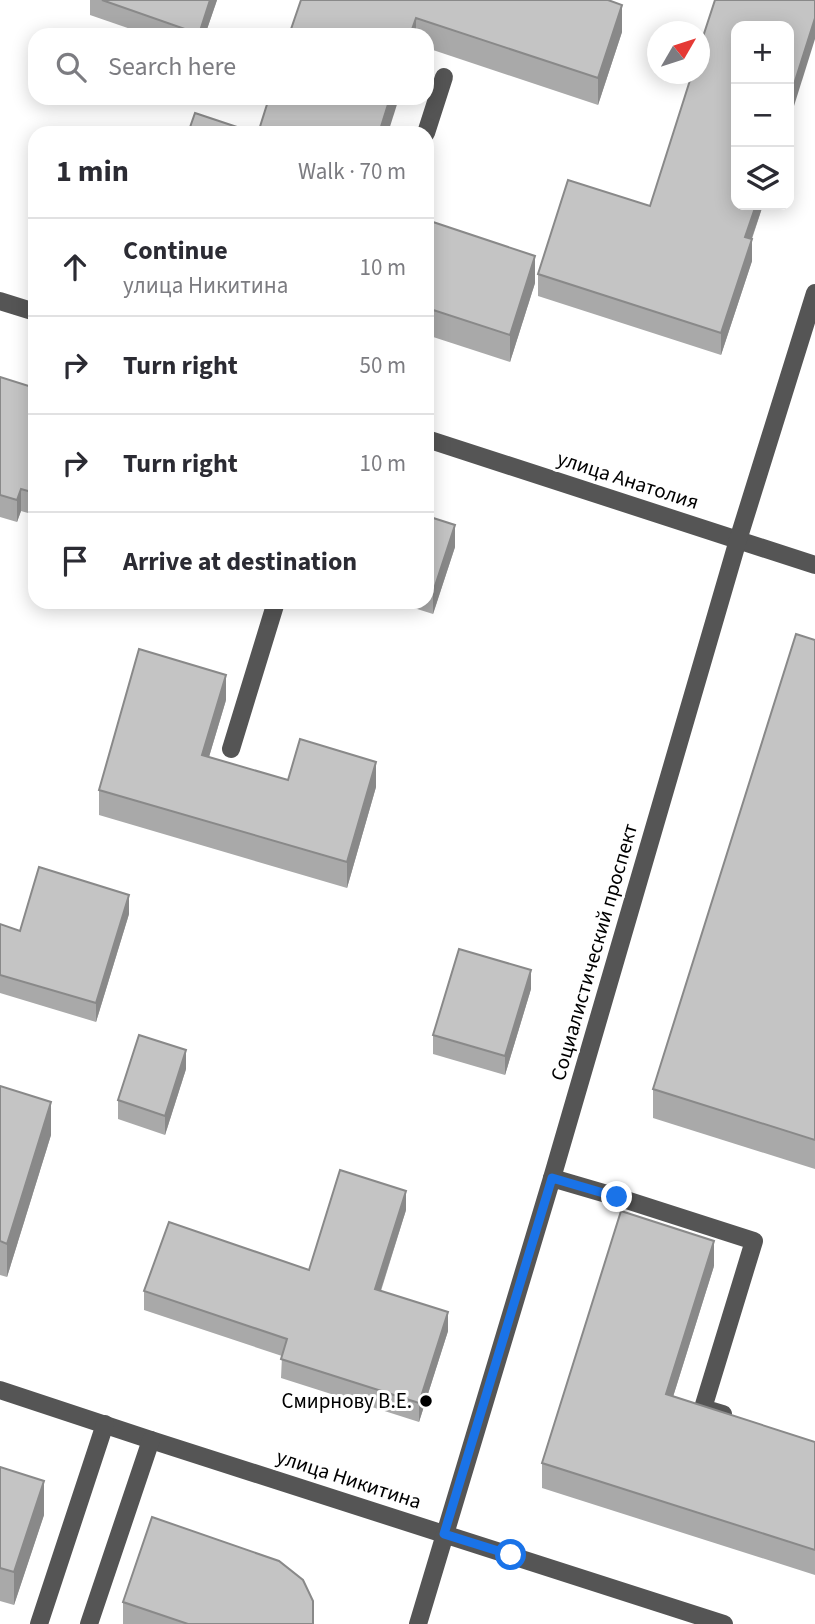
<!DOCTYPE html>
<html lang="en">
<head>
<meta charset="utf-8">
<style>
  body { margin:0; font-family:"Source Sans 3",sans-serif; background:#f7f7f7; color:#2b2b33 }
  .controls { position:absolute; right:21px; top:21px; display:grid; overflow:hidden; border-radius:14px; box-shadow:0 4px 18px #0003 }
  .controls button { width:63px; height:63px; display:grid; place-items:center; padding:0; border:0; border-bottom:2px solid #e1e1e2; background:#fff; color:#2b2b33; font:35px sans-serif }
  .compass { position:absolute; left:647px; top:21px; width:63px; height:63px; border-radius:50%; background:#fff; box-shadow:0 4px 18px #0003; rotate:51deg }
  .stop { position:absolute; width:21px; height:21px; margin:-16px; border:5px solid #1a73e8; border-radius:50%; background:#fff }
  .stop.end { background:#1a73e8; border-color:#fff; box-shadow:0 2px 7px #0008 }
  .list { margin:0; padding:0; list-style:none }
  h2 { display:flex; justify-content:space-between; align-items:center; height:91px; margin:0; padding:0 28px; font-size:30px }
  h2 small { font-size:23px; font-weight:400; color:#7c7c81 }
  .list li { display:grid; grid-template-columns:46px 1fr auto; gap:21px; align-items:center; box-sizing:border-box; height:98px; padding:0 28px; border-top:2px solid #e1e1e2 }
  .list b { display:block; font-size:26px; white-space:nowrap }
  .list p { margin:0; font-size:23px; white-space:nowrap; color:#7c7c81 }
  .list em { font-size:23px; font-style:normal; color:#7c7c81 }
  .icon { flex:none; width:38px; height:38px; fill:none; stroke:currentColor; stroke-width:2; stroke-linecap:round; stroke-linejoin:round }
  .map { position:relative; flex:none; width:815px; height:1624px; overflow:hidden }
  .search { position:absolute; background:#fff; box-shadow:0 4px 18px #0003; left:28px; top:28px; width:406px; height:77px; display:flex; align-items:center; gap:18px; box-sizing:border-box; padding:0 24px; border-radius:21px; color:#7c7c81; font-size:26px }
  .panel { position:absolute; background:#fff; box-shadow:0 4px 18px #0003; left:28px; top:126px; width:406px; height:483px; border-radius:21px }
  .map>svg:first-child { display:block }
</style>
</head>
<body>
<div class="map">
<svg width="815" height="1624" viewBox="0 0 815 1624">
  <rect width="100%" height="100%" fill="#fff"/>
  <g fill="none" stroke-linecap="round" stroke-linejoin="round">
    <g stroke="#555" stroke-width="18">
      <polyline points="426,133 444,77"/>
      <polyline points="0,301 35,312"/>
      <polyline points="427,439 815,565"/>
      <polyline points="231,749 276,602"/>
      <polyline points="552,1178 617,1197 754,1241 703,1408 723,1414"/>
      <polyline points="0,1390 151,1440 724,1624"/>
      <polyline points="39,1624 105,1424"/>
      <polyline points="89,1624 151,1440"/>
      <polyline points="418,1624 552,1178 738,540 815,293"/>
    </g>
  </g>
  <g fill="#a9a9a9">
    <polygon points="90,0 217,0 205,35 148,35 90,15"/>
    <polygon points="301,0 622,32 598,105 427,48 427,35 289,35"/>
    <polygon points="736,205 763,205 752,239 752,261 721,355 538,296 538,274"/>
    <polygon points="427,220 535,283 510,362 427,335"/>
    <polygon points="0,377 35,388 35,515 21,511 17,522 0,517"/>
    <polygon points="427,516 455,547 433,614 395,602 427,602"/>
    <polygon points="815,640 815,1169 653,1118 653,1089"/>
    <polygon points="226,700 209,757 288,780 376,787 347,888 99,815 99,790"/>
    <polygon points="129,914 96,1022 0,993 0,924 20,931"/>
    <polygon points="531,989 505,1075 433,1054 433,1035"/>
    <polygon points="186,1069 165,1135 118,1119 118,1100"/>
    <polygon points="0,1086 51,1135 7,1277 0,1275"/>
    <polygon points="406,1210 381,1291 448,1331 419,1422 281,1378 282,1356 144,1310 144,1291 309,1270"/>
    <polygon points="714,1266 673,1397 815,1442 815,1575 542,1488 542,1463"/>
    <polygon points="0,1467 44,1515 14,1605 0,1601"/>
    <polygon points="123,1602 313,1624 123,1624"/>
  </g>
  <g fill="#898989">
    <polygon points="210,0 217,0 205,35 199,35"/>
    <polygon points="622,5 622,32 598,105 598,78"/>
    <polygon points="416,18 416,35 410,35"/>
    <polygon points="815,18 815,39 789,122 789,100"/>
    <polygon points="390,98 399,98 388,133 379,133"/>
    <polygon points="756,205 763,205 748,249 752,239 752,261 721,355 721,333 745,237"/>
    <polygon points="535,256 535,283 510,362 510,335"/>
    <polygon points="21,489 21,511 17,522 17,500"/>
    <polygon points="455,525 455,547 433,614 433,592"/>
    <polygon points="226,675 226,700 202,780 202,755"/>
    <polygon points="376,762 376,787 347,888 347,862"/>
    <polygon points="129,895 129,914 96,1022 96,1003"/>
    <polygon points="531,970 531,989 505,1075 505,1056"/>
    <polygon points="186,1050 186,1069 165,1135 165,1116"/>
    <polygon points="51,1102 51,1135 7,1277 7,1244"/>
    <polygon points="406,1191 406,1210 375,1308 375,1289"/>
    <polygon points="714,1241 714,1266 666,1419 666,1394"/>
    <polygon points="448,1312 448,1331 419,1422 419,1403"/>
    <polygon points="44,1481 44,1515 14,1605 14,1572"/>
  </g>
  <g fill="#c4c4c4" stroke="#898989" stroke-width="2">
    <polygon points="102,0 210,0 199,34"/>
    <polygon points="301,0 608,0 622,5 598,78 416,18 410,35 289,35"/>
    <polygon points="715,0 815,0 815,18 789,100 789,26 736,26 736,205 756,205 745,237 752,239 721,333 538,274 568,180 650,206 692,74 699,74 699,49"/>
    <polygon points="269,98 390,98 379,133 258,133"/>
    <polygon points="195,113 255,133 188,133"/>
    <polygon points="427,220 535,256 510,335 427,308"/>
    <polygon points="0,377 35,388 35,493 21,489 17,500 0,495"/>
    <polygon points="427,516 455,525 433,592 427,590"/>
    <polygon points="796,634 815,640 815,1140 653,1089"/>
    <polygon points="139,649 226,675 202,755 288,780 300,739 376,762 347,862 99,790"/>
    <polygon points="39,867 129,895 96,1003 0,975 0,924 20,931"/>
    <polygon points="459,949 531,970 505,1056 433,1035"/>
    <polygon points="139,1035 186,1050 165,1116 118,1100"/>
    <polygon points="0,1086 51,1102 7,1244 0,1241"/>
    <polygon points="340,1170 406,1191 375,1289 448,1312 419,1403 281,1359 287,1339 144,1291 169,1222 309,1270"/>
    <polygon points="621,1211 714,1241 666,1394 815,1442 815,1550 542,1463"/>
    <polygon points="0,1467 44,1481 14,1572 0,1568"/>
    <polygon points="152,1517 279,1561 303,1580 313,1601 313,1624 188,1624 123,1602"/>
  </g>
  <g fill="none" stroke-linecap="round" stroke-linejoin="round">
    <polyline stroke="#1a73e8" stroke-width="9" points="511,1555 444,1534 552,1178 617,1197"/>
  </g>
  <circle fill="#000" stroke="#fff" stroke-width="2.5" cx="426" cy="1401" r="7"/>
  <g text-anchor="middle" stroke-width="6" stroke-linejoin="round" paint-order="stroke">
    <g font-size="21" fill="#000" stroke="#fff">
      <text transform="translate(628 480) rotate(18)" y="7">улица Анатолия</text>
      <text transform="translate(594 952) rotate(-74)" y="7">Социалистический проспект</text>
      <text transform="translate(349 1479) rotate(18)" y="7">улица Никитина</text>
    </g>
    <g font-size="21" fill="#000" stroke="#fff" text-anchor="end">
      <text x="412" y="1408">Смирнову В.Е.</text>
    </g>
  </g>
</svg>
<div class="controls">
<button>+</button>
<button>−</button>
<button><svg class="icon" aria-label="layers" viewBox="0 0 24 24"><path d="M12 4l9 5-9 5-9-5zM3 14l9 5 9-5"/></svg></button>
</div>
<svg class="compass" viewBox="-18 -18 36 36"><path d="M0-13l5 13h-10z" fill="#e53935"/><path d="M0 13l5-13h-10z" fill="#7c7c81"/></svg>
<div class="stop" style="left:511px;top:1555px"></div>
<div class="stop end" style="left:617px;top:1197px"></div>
<div class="search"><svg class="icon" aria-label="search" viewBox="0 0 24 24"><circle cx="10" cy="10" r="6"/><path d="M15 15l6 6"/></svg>Search here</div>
<section class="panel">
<h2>1 min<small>Walk · 70 m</small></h2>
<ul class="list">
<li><svg class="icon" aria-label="ahead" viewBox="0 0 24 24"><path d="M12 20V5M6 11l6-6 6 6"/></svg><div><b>Continue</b><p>улица Никитина</p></div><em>10 m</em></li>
<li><svg class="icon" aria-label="right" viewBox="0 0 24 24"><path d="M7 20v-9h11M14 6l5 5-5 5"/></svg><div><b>Turn right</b></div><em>50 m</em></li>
<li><svg class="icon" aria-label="right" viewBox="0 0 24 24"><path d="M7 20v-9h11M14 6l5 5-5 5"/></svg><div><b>Turn right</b></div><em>10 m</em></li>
<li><svg class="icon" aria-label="arrive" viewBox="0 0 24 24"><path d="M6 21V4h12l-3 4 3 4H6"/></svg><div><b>Arrive at destination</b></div></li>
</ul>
</section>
</div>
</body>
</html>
